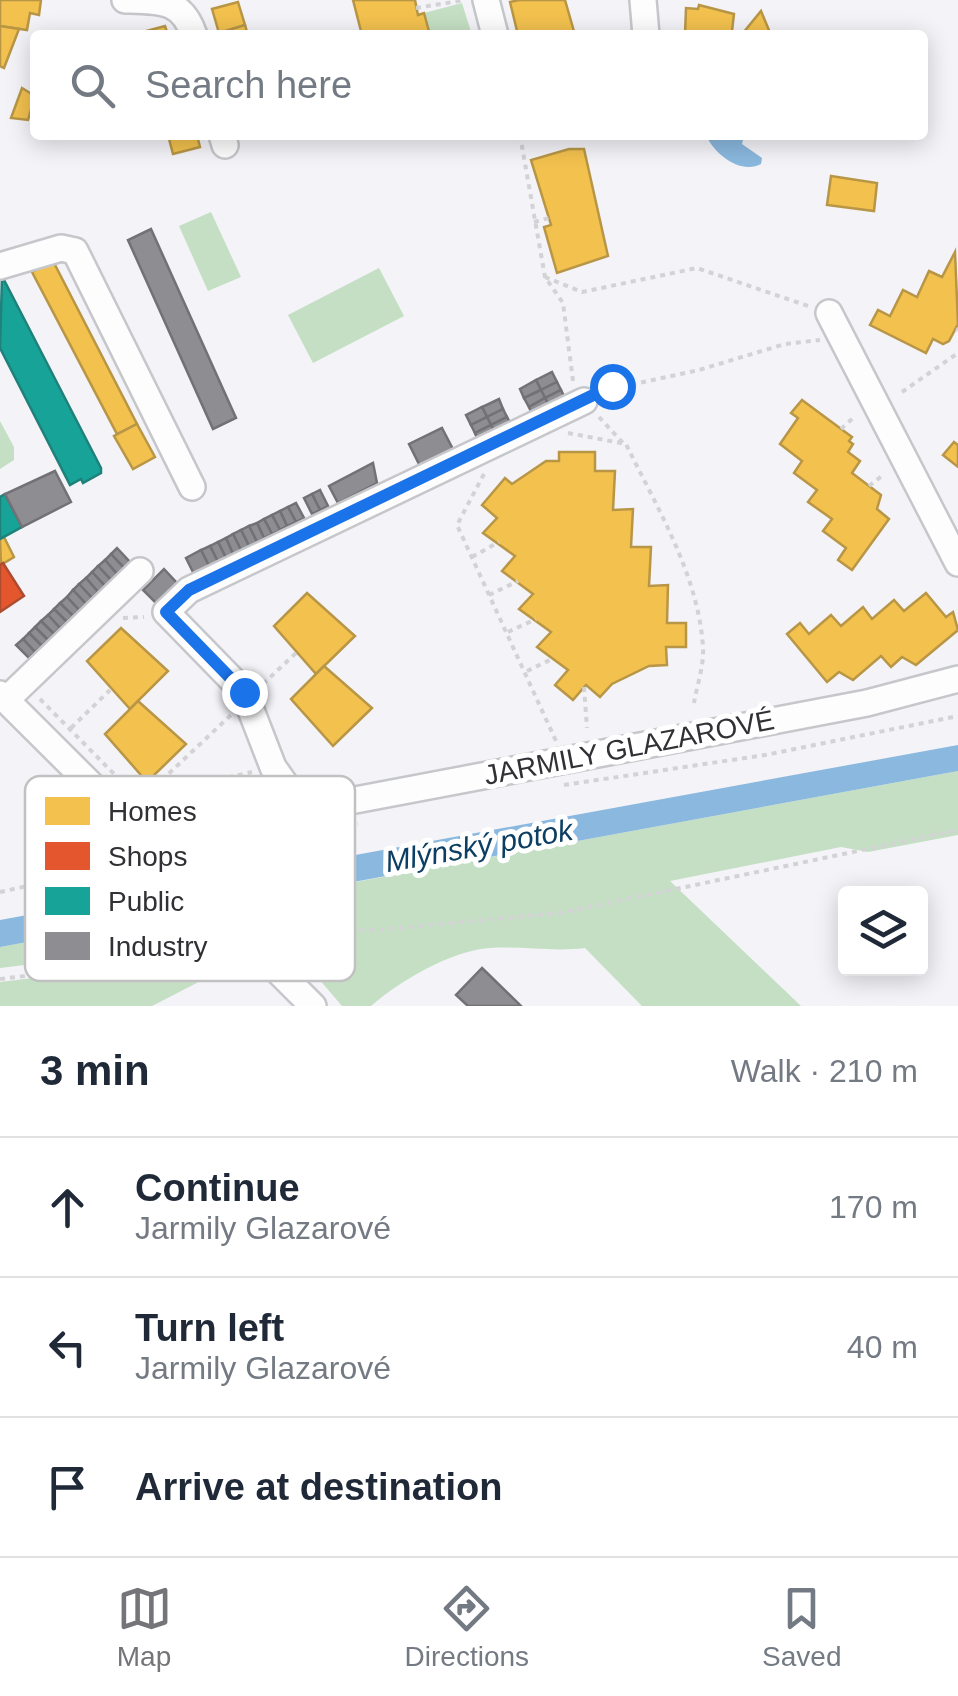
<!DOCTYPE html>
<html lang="en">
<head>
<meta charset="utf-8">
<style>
  body { margin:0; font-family:Arial,sans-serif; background:#f2f2f3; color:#1f2937 }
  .controls { position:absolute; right:30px; bottom:30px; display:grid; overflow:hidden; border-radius:10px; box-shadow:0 5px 25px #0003 }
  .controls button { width:90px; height:90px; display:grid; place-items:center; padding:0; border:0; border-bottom:2px solid #e0e1e3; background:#fff; color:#1f2937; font:50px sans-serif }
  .stop { position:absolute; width:30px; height:30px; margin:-22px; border:8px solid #1a73e8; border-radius:50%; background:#fff }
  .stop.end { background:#1a73e8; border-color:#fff; box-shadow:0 2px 10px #0008 }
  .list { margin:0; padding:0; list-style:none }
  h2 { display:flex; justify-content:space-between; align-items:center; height:130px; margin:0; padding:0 40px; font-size:42px }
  h2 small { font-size:32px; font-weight:400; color:#747a83 }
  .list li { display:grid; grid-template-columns:65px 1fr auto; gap:30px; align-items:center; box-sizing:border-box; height:140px; padding:0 40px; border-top:2px solid #e0e1e3 }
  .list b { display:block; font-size:38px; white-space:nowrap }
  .list p { margin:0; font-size:32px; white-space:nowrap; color:#747a83 }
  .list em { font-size:32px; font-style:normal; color:#747a83 }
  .icon { flex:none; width:55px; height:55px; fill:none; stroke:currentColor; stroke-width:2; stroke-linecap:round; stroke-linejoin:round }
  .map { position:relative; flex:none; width:958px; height:1006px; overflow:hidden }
  .search { position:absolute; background:#fff; box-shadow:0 5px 25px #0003; left:30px; right:30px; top:30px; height:110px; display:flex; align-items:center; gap:25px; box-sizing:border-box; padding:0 35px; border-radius:10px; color:#747a83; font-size:38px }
  .sheet { height:550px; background:#fff }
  nav { display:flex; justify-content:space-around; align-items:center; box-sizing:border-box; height:140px; border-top:2px solid #e0e1e3; background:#fff; font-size:28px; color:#747a83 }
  nav a { display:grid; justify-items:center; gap:5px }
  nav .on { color:#757579 }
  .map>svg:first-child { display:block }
</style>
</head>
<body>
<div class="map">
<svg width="958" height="1006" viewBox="0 0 958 1006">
  <rect width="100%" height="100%" fill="#f3f3f8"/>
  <g fill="#c4dfc3">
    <polygon points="462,3 472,35 430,35 424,13"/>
    <polygon points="211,212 241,277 208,291 179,226"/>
    <polygon points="379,268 404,316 313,363 288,315"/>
    <polygon points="0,421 14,447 14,460 0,469"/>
    <path d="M958,771V835L868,852L841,847L670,881L801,1006H642L585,948C553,952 522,946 490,948C450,951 400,981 371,1006H342L252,901Z"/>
    <polygon points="195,910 215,930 99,956 0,968 0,947"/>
    <polygon points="212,956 220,971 152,1006 0,1006 0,982"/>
  </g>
  <g fill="#8ab8de">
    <path d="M706,135H744L742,144L762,158L761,164C741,175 714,154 706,135Z"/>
    <polygon points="958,745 958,771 0,947 0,920"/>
  </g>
  <g fill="#f2c14e" stroke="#b89646" stroke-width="2.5">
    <polygon points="0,0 41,0 39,15 30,13 27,30 0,26"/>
    <polygon points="353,0 415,0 418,15 424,13 430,35 362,35"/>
    <polygon points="519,0 565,0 575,35 518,35 510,2"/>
    <polygon points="238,2 245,25 219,33 212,9"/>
    <polygon points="699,5 734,14 732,31 743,33 761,11 771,35 685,35 686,8 698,9"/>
    <polygon points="245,25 248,35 219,35 219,33"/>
    <polygon points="0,26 19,29 4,68 0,66"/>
    <polygon points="165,26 168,35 139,35 139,33"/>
    <polygon points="22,88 35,96 28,120 11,118"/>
    <polygon points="168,135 197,135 200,147 173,154"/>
    <polygon points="569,149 584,149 608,256 557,273 544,227 551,225 531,160"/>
    <polygon points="831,176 877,183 874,211 827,205"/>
    <polygon points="955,252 958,324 949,341 943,344 933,339 926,353 870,325 878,310 890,316 903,290 917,297 929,271 942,277"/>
    <polygon points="53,261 137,424 117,434 32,272"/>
    <polygon points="802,400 852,437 849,441 853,444 848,452 860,461 852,473 881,495 877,509 889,519 852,570 838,560 846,548 823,531 832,519 808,502 817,490 794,473 802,461 780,444 798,418 791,413"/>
    <polygon points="137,424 155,457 133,469 114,436"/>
    <polygon points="954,442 958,445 958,467 943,455"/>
    <polygon points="559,452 595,452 595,471 615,471 613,510 633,509 631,547 651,547 649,586 668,585 667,623 686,623 686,647 666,647 667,665 649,666 612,684 600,697 586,685 573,700 555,685 568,670 537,647 551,632 519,609 533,594 502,571 515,556 483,533 497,518 482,505 505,478 512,484 546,461 559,461"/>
    <polygon points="4,537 14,557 1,565 0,539"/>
    <polygon points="307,593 355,636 316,674 274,626"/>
    <polygon points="926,593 946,617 953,612 958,630 916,665 902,657 891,667 881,656 853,680 839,672 827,682 787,634 800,623 809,634 831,615 841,626 863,607 872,619 894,600 904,611"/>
    <polygon points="121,628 168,671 130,709 87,661"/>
    <polygon points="324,666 372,708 333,746 291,699"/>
    <polygon points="138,701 186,744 147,782 105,734"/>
  </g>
  <polygon fill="#e4572e" stroke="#ae4c30" stroke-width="2.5" points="3,563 24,596 0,612 0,565"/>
  <g fill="#17a398" stroke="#1f817a" stroke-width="2.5">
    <polygon points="2,276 101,468 101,473 83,483 81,479 70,485 0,348"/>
    <polygon points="5,494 22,527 0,539 0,497"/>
  </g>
  <g fill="#8d8d92" stroke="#717176" stroke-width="2.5">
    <polygon points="151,229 236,418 213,429 128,240"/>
    <polygon points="552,372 557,382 541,390 536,380"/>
    <polygon points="536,380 541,390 524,398 520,389"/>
    <polygon points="557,382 561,390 545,398 541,390"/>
    <polygon points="541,390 545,398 529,407 524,398"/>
    <polygon points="561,390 566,400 550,408 545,398"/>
    <polygon points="545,398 550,408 533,416 529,407"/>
    <polygon points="499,399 503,409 487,417 482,407"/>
    <polygon points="482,407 487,417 471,425 466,415"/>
    <polygon points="503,409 507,417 491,425 487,417"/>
    <polygon points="487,417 491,425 475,433 471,425"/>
    <polygon points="507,417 512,426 496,435 491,425"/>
    <polygon points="491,425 496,435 479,443 475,433"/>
    <polygon points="442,428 456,455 423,472 409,444"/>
    <polygon points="373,463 377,483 338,503 329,486"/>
    <polygon points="55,471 71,502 22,527 5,494"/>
    <polygon points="320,490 328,506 320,510 312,494"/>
    <polygon points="312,494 320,510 312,514 304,498"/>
    <polygon points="296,503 304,518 296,522 288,507"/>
    <polygon points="288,507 296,522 287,526 280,511"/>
    <polygon points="280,511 287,526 280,530 272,515"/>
    <polygon points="272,515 280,530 272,534 264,519"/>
    <polygon points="264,519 272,534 264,538 257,523"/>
    <polygon points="257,523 264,538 257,542 249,526"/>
    <polygon points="249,526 257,542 249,546 241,530"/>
    <polygon points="241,530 249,546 241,550 233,534"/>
    <polygon points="233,534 241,550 233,554 226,538"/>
    <polygon points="226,538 233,554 226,558 218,542"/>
    <polygon points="218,542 226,558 218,562 210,546"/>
    <polygon points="210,546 218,562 209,566 201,550"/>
    <polygon points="117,548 130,562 124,568 111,554"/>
    <polygon points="201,550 209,566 194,574 186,558"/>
    <polygon points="111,554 124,568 117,574 105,560"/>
    <polygon points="105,560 117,574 111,580 98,566"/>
    <polygon points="98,566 111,580 105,586 92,572"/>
    <polygon points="164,569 177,583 156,603 143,590"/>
    <polygon points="92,572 105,586 98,592 86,578"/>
    <polygon points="86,578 98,592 92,598 79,584"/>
    <polygon points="79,584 92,598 86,604 73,590"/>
    <polygon points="73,590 86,604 79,610 67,597"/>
    <polygon points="67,597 79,610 73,616 60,603"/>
    <polygon points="60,603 73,616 67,622 54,609"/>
    <polygon points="54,609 67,622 60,628 48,615"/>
    <polygon points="48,615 60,628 54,634 41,621"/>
    <polygon points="41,621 54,634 48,640 35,627"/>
    <polygon points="35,627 48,640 42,646 29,633"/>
    <polygon points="29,633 42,646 35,652 23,639"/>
    <polygon points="23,639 35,652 29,658 16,645"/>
    <polygon points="482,968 521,1006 468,1006 456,995"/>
  </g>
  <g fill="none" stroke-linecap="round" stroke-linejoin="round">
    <defs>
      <g id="minor">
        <path d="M125,0C163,1 182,0 194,35"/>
        <polyline points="486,0 495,35"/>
        <polyline points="643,0 646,35"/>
        <polyline points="222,135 225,145"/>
        <polyline points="0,266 61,248 75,251 192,487"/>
        <polyline points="829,313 958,563"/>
        <polyline points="0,694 313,1006"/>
        <polyline points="6,700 140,571"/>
        <polyline points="299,804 273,767 244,692 166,612 189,590 584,401"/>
        <polyline points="142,837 169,823 220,812 350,801 867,703 958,679"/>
      </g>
    </defs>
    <use href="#minor" stroke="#c6c7cb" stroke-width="30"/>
    <g stroke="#d3d3d6" stroke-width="4" stroke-dasharray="5 5" stroke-linecap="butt">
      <polyline points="416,8 465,0"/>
      <polyline points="520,135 545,277"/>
      <polyline points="534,222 549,218"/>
      <polyline points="956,329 958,330"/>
      <polyline points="573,381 563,303 545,277 582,292 697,268 811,307"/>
      <polyline points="602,391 699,370 785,344 820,340"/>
      <polyline points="902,392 958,353"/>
      <polyline points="599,417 623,443"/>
      <polyline points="841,429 853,418"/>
      <path d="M568,433L626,444C657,508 699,576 703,648C704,666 697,685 694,703"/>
      <polyline points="484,474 457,525 556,741"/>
      <polyline points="869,486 883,475"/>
      <polyline points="472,557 499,542"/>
      <polyline points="489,595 518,581"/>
      <polyline points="123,618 144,617"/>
      <polyline points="508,632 536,619"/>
      <polyline points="527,671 554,658"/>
      <polyline points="263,684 296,653"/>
      <polyline points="584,687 587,728"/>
      <polyline points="40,699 121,781"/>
      <polyline points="71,728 110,690"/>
      <polyline points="564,785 765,755 958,716"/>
      <polyline points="131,791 145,796 252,772"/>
      <polyline points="147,794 231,715"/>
      <polyline points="190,852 267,843 358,824"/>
      <polyline points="0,892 137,862"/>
      <polyline points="269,930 378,930 561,913 958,830"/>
      <polyline points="0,979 75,970 210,936"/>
    </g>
    <use href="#minor" stroke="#fdfdfe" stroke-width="25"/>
  </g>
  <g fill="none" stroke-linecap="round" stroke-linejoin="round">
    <polyline stroke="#1a73e8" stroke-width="12" points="244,692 166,612 189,590 612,386"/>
  </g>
  <g text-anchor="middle" stroke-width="10" stroke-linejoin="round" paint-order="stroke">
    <g font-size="28" fill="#313135" stroke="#fff">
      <text transform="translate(629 747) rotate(-11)" y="10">JARMILY GLAZAROVÉ</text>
    </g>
    <g font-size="30" font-style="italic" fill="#0b3e62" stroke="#fff">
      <text transform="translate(479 846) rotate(-10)" y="10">Mlýnský potok</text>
    </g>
  </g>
  <rect x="25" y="776" width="330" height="205" rx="15" fill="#fff" stroke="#c1c1c2" stroke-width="2.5"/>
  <rect x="45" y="797" width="45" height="28" fill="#f2c14e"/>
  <rect x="45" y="842" width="45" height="28" fill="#e4572e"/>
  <rect x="45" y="887" width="45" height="28" fill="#17a398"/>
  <rect x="45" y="932" width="45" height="28" fill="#8d8d92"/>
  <g font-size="28" fill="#313135">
    <text x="108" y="821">Homes</text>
    <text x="108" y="866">Shops</text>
    <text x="108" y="911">Public</text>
    <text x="108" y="956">Industry</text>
  </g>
</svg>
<div class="controls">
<button><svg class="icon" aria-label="layers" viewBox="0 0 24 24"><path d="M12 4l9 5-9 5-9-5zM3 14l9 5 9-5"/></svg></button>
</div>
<div class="stop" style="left:612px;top:386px"></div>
<div class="stop end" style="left:244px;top:692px"></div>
<div class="search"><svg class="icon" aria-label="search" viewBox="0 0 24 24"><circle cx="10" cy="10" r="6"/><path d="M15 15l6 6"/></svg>Search here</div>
</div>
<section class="sheet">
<h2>3 min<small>Walk · 210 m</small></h2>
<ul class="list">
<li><svg class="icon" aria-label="ahead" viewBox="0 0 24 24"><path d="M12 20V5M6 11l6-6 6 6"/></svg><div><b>Continue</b><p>Jarmily Glazarové</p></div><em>170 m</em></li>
<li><svg class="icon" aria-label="left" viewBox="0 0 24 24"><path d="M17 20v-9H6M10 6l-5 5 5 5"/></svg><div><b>Turn left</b><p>Jarmily Glazarové</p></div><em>40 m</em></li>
<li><svg class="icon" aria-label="arrive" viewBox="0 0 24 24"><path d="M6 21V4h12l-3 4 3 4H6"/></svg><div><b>Arrive at destination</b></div></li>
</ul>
</section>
<nav>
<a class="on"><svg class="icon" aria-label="map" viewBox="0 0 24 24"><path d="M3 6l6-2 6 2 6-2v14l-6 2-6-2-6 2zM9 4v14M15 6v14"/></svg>Map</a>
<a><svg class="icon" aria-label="directions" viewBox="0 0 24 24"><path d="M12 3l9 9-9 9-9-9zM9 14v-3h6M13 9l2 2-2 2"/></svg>Directions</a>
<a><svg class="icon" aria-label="saved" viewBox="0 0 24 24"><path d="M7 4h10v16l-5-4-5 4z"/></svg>Saved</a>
</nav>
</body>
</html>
